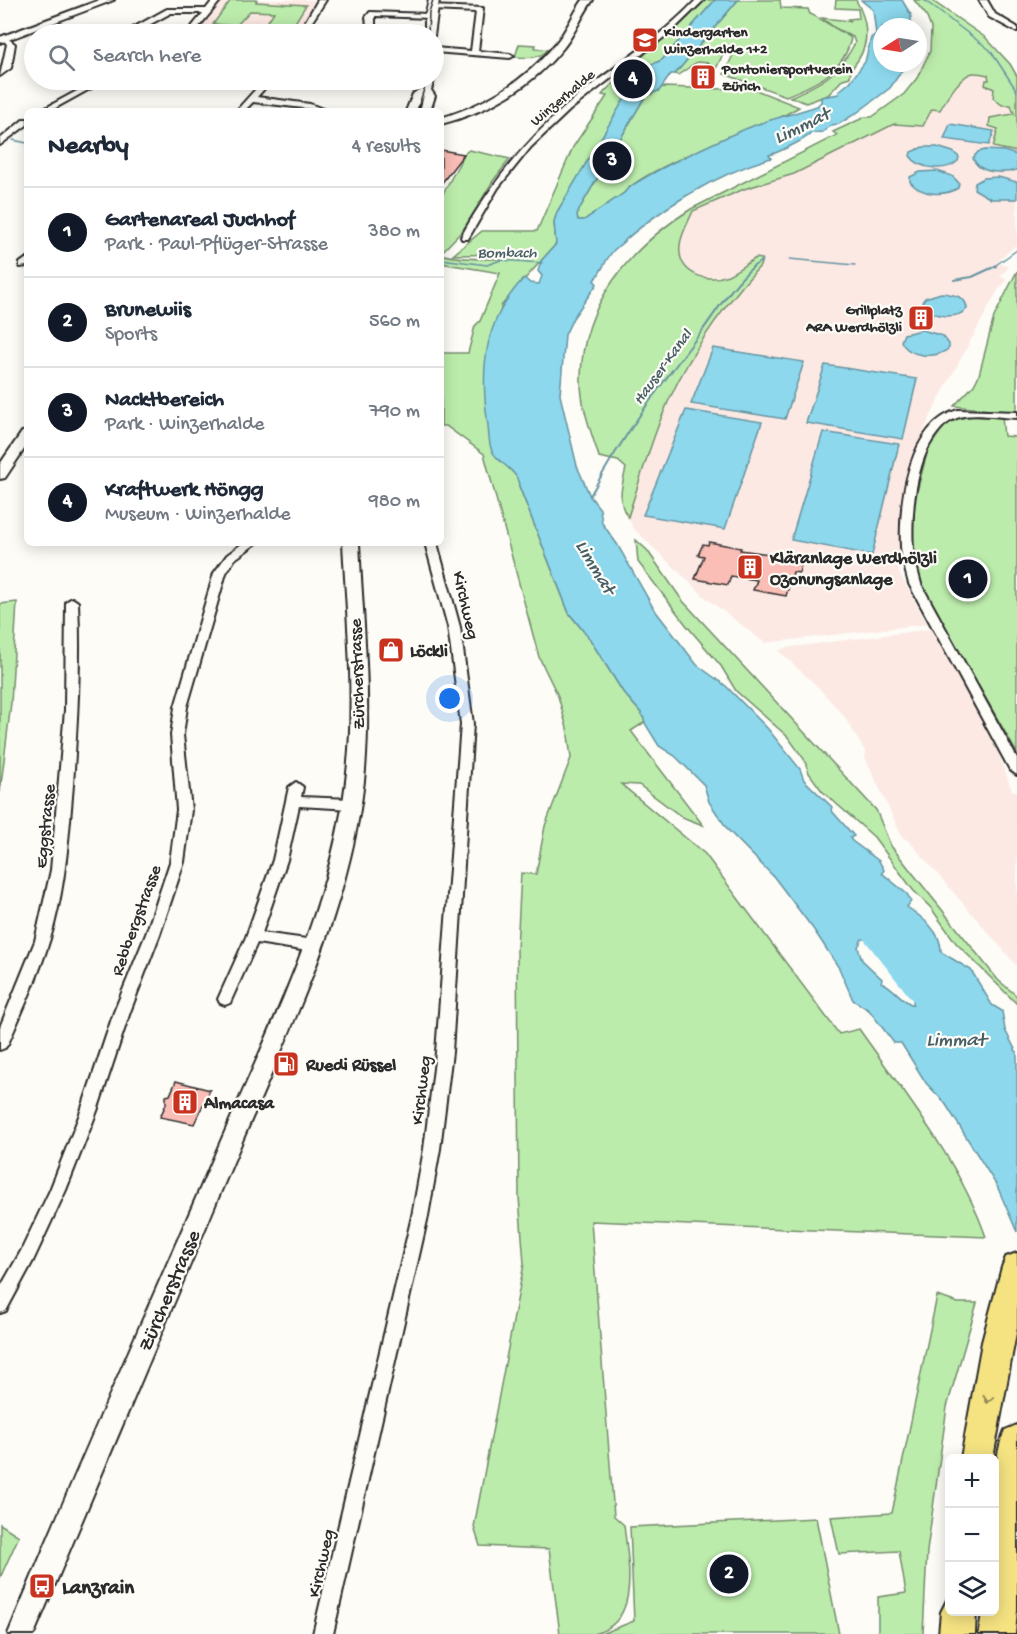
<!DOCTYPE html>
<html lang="en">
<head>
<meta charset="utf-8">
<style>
  body { margin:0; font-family:"Gochi Hand",sans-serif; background:#f2f2f3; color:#1f2937 }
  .controls { position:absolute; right:18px; bottom:18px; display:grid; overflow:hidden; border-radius:9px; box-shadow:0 3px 15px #0003 }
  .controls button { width:54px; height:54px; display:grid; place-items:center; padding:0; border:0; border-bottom:2px solid #e0e1e3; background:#fff; color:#1f2937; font:30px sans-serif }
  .compass { position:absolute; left:873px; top:18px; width:54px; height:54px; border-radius:50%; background:#fff; box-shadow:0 3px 15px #0003; rotate:258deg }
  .you { position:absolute; left:450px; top:699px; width:21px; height:21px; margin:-15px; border:4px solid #fff; border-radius:50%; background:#1a73e8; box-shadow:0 0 0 9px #1a73e833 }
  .badge { display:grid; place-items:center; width:39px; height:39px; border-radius:50%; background:#111827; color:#fff; font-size:20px; font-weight:700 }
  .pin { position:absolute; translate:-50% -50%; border:3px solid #fff; box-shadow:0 2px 6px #0006 }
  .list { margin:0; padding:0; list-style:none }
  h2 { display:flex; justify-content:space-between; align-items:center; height:78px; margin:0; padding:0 24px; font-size:26px }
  h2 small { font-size:20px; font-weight:400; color:#747a83 }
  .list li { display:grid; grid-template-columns:39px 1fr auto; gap:18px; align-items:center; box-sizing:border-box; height:90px; padding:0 24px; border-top:2px solid #e0e1e3 }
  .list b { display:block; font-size:22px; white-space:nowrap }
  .list p { margin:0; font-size:20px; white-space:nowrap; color:#747a83 }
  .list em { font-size:20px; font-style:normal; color:#747a83 }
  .icon { flex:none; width:33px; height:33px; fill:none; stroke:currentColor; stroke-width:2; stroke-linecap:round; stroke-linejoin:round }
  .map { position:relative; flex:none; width:1017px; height:1634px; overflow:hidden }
  .search { position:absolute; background:#fff; box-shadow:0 3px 15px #0003; left:24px; top:24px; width:420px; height:66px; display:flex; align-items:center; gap:15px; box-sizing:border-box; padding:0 21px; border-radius:33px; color:#747a83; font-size:22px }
  .panel { position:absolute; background:#fff; box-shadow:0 3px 15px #0003; left:24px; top:108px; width:420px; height:438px; border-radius:9px }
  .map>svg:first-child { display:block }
</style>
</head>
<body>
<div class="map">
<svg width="1017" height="1634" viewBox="0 0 1017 1634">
  <rect width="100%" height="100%" fill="#fdfcf7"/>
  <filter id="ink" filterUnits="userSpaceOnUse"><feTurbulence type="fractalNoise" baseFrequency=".0167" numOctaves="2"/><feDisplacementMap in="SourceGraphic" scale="12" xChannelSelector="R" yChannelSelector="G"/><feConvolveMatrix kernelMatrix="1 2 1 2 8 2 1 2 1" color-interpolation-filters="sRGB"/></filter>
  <g filter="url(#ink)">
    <g fill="#fce9e4">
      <polygon points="222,0 318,0 296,34 196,34"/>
      <polygon points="973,73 988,75 995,89 1014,109 1014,114 991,127 998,129 994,147 1017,152 1017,244 997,262 1009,267 1000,276 1007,280 998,290 938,401 918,443 900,501 901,562 899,572 927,624 765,643 706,598 633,528 628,517 660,420 699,343 713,322 760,266 756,258 726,275 705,278 689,273 682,264 680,245 693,211 744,189 794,174 894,124 905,126 932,109 941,110 947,97 963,78"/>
      <polygon points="931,629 935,631 997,743 996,746 1012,791 1017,791 1017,966 909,841 902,837 865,757 866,753 844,716 818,687 779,651 784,648"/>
    </g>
    <g fill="#bcecac" stroke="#748c6c" stroke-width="1.5">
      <polygon points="231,0 257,0 256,2 306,5 288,34 260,33 274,12 250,11 236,26 213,24"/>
      <path d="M701,0H715L662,60L644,67L637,77L630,76L628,81L634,82L630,91L557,212L554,222L556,244L501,306L492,450L518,478L519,486L569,613L589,638L623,692L642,714L645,722L631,731L703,825L682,817L639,785L621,784L705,854L839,1034L859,1029C904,1093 960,1162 986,1237L591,1221L614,1516L624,1525C628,1562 642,1623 593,1634C583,1634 571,1634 560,1634L549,1549L480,1546L474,1527L524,1264L519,1197L517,949L521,873L536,874L545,826L571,758L567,728L558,696L539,657L484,454L446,426H441V353H468L475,326L480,321L500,273L441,263V254C455,259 508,262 519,254L453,255L482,231H537L573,147L607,96L602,95C609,85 618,81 626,73C651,48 675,24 701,0Z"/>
      <path d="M738,0H780L781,8L808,9L810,14C815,15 843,33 851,38C844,72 816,84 786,96L724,74L734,53L724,52L714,73L706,72L709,63L697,62L678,75L675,74Z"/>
      <path d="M836,0H856C867,20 871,40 858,60C854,66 850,69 850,77L843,79L828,95L806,103L790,97C822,83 838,75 855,43L853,37L835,28L822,18L851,21L848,19L859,18L858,9L835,8Z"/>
      <path d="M914,0H931L986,38L1010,64L1017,76V152L993,147L998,129L989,126L990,118L1014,114L1011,105H1002L993,98L994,89L985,85L986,80H989L988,75C984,74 978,73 974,73C963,73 947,97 940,110L932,109L923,126L894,124L794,174L744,189L693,211C689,221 681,234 680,245C677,273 705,284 728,275C737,271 747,263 756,258L762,259L760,266C718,312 683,363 660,421C648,452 638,485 628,517C616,501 622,486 626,468L618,461L599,457C591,431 580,405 581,377C582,303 631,247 691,209L837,135L833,132L865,117H872L904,94L917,78L930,51L931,28L926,15Z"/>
      <path d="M519,44L536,45L535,48L548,50C539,59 528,58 515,57Z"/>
      <path d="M662,87L756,90L799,107L774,121L761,123C734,135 637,174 624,193L584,220H578L577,215L581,206L643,100C648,93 657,94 662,87Z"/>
      <polygon points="469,150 510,159 493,181 463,230 441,253 441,197 465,153"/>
      <polygon points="1017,271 1017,413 954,406 974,385 979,375 994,317"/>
      <polygon points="977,415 1002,417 1004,436 1017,437 1017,753 923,588 913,553 914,503 928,449 946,424 957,419"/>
      <polygon points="636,540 647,550 682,600 876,810 891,846 998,980 1017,996 1017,1004 956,943 931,908 913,890 874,837 822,791 809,773 804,759 788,737 736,691 721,666 687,626 638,562"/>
      <polygon points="17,602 11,703 0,793 0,604"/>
      <polygon points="937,1296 958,1303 977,1303 947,1407 927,1551 923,1634 878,1634 878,1597 906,1593 899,1551 839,1554 831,1517 892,1513"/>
      <polygon points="816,1518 839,1634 601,1634 634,1621 630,1527"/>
      <polygon points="0,1524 19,1536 0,1578"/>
    </g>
    <g fill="#8dd8ed" stroke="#66939f" stroke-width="1.5" fill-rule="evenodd">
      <path d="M715,0H738L675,74H671L659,91L647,94L643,100L581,206L577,215L578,220H584L624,193C634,178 738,131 761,123C780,117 799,112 817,106L821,102V97L839,94V91L850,82L865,62L871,38L876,34L873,10L861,0H902L911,15V27H882V63H907L890,88L858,112L839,124L831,125L823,132L811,133C807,139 777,153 769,155L771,158C714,175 658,209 614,250C605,259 602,273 594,280L597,284L573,318L565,335L560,395L577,466L590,496L600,509L602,523L617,544L654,609L697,665L726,686L768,729L800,769L804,780L832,807L831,810L854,836L850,838L852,841L879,861L884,870L882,873L907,894L911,901L907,907C922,917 942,932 941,952L971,970L992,1005L1002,1011L1005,1030L1017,1053V1232L997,1186L945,1103L926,1083L901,1043H894L869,1010L853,1000L839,968L814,930L774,877L728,830L709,802L704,785L675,756L659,746L646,725L642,714L623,692L589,638L569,613L519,486C518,469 499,465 492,451C488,443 489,428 487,419C480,365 485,319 524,278L530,283L539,284L542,276L538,271L541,261L556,244L554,222L557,212L642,69L662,60ZM862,939C887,938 915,983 913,1005C900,1000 893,986 881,982L882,979L862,960L858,947Z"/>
      <polygon points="950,124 994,131 989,145 944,139"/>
      <path d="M937,147L953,152L959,157L958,161C946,172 920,170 910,156L911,152L923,147Z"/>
      <path d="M985,150L1004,151L1017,155V170C1003,174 978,174 973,158L978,152Z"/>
      <path d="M937,171L952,176L959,183L958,188C944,197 921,195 910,182V177L920,172Z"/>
      <polygon points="998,177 1017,182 1017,199 991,199 974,189 975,183 984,178"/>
      <path d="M941,293C952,294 967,296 967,309C956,320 929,318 922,302L925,298Z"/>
      <path d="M922,330L943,336L949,344V348C937,360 908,357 901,341L904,334Z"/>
      <polygon points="713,348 804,362 785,419 691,404"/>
      <polygon points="825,365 917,379 903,439 806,423"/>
      <polygon points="686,410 762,422 725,529 643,515"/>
      <polygon points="823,432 899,444 872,555 791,540"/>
    </g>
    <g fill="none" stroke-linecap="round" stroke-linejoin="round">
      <g stroke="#66939f" stroke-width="1.5">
        <polyline points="924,0 990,50 1017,91"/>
        <polyline points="13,140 27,143"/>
        <polyline points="441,259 487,265 501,260 542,263"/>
        <polyline points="789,259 855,265"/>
        <polyline points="752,267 763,260"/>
        <polyline points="993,267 1017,250"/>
      </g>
      <g stroke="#66939f" stroke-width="2">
        <polyline points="954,280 972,277 996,266"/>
        <path d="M590,496C622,437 661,384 702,331C718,309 733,284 754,266"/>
      </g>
      <polygon fill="#8dd8ed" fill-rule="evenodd" points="866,919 873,921 929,989 932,995 929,1001 921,1004 913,1001 859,933 856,927 859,921"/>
    </g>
    <g fill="#fabeb6" stroke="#2b2b2b" stroke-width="1.5">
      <polygon points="441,150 464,154 441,184"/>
      <polygon points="709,542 741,548 740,550 798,558 797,561 802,562 799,573 793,572 786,596 753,590 757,580 731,576 728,585 695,579 704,556 698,555 703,544 708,545"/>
      <polygon points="176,1081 210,1090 194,1124 160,1117 166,1104 166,1096 170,1095"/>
    </g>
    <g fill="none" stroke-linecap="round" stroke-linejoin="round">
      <defs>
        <g id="street">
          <polygon points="213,0 221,0 193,34 186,34 203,13 171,13 136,32 129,30 167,9 206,9"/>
          <polygon points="318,0 326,0 304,34 298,34"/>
          <path d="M696,0H704L672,31L570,110L531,147L498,188L468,239H462L461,237C493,179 533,132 585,90C623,61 663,35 696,0Z"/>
          <polygon points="979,0 987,0 995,14 1017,27 1017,32 989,17"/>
          <polygon points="429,6 483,8 478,51 510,54 514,56 510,58 434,52 434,48 471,51 476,12 432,10 429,10"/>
          <polygon points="370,12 430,14 434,16 430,18 375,16 375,34 368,34 366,17"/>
          <polygon points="6,37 15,44 11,68 0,76 7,44 2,39"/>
          <polygon points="97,80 106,80 50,111 40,111"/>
          <polygon points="264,80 272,80 257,97 310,104 328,111 253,102 244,111 236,111"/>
          <polygon points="24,119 27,119 27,125 0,145 0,139"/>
          <polygon points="27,258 27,266 20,267 20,263"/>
          <path d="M958,410L1017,412V418C1002,418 970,412 957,418C917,433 910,511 913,548C914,560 918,572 921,584L1017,758V775L1010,770L909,584C906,572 902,560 901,547C899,503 908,424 958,410Z"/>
          <polygon points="243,543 257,543 235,559 226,573 187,707 183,735 191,810 184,862 160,934 130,1012 97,1111 66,1190 33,1261 6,1311 0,1313 0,1288 21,1251 50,1190 81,1111 114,1012 146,934 170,862 177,810 171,735 175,707 214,573 227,555"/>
          <polygon points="425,543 437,543 460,627 473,724 452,1052 440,1149 428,1216 333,1634 313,1634 412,1216 424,1149 436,1052 461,724 448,627"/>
          <path d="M72,598L78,602C81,663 77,724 73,785C69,832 66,879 54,925C43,966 25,1005 8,1044L5,1048L0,1050V1027L35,941L51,870L65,710L66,602Z"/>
          <polygon points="296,782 303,787 301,797 351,799 358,804 351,809 299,806 287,860 262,933 314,940 319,942 321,946 319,950 314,952 257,943 230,1003 225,1005 220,1003 218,999 246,937 273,860 289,787"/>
        </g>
        <g id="secondary">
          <polygon points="100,0 114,0 0,43 0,37"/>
          <polygon points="429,0 439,0 434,36 425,34 425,16"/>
          <path d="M583,0H593C582,15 575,33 564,47C533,86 489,112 441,124V118C486,104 527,80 556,43C567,30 573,14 583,0Z"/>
          <polygon points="434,79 434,80 431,90 435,96 430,111 420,111 424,95 416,111 406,111 413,94 421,88 424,80"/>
          <polygon points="27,431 27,445 5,478 0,479 0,464 22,432"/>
          <path d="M343,543H359C363,622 372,702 364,781C349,912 288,1033 237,1153C170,1313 102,1474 34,1634H8C76,1469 149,1306 220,1143C271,1026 330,909 346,781C356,703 347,622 343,543Z"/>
        </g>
        <g id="highway">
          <polygon points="1017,1253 1017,1328 993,1458 961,1458 982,1342 1002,1267 1006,1257"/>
          <path d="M1017,1425V1610L1015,1634H979L982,1612H994C994,1563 987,1472 1005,1430Z"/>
          <polygon points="950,1598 950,1612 976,1612 975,1634 939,1634 941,1612 947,1600"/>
        </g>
      </defs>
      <use href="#street" stroke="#2b2b2b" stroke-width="4"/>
      <use href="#secondary" stroke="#2b2b2b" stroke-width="4"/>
      <use href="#highway" stroke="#2b2b2b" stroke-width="4"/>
      <use href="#street" fill="#fdfcf7" fill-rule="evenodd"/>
      <use href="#secondary" fill="#fdfcf7" fill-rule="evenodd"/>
      <use href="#highway" fill="#f5e382" fill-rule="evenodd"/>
      <g stroke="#2b2b2b" stroke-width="1.5">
        <polyline points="428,34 429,12 433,0"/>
        <polyline points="417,111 427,80"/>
      </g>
    </g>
    <defs><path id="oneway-chevron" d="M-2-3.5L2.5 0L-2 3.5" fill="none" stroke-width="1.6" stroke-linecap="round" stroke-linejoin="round" transform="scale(1.5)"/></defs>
    <use stroke="#908756" href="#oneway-chevron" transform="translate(988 1399) rotate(101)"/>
  </g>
  <defs>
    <symbol id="school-square" viewBox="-11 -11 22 22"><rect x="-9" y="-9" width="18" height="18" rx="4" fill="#c8321e" stroke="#fdfcf7"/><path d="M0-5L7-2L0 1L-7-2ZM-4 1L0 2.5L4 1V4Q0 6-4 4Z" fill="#fff"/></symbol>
    <symbol id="building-square" viewBox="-11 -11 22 22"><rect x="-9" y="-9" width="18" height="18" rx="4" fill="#c8321e" stroke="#fdfcf7"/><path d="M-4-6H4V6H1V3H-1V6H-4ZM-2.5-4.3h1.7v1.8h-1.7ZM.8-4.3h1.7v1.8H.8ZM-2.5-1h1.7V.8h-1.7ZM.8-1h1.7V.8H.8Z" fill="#fff"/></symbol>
    <symbol id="shop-square" viewBox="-11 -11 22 22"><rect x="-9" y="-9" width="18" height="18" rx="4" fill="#c8321e" stroke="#fdfcf7"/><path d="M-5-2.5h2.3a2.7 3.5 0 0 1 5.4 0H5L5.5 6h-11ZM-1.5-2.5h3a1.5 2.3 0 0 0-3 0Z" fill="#fff"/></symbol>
    <symbol id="fuel-square" viewBox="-11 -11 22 22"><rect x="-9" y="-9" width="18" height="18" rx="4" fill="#c8321e" stroke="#fdfcf7"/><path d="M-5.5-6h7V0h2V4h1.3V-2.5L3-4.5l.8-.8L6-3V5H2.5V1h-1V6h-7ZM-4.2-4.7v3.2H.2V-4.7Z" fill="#fff"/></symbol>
    <symbol id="bus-square" viewBox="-11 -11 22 22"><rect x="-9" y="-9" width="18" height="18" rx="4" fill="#c8321e" stroke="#fdfcf7"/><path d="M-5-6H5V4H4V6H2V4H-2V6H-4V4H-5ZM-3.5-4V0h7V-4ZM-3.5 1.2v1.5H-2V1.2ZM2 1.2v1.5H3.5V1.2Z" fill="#fff"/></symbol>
  </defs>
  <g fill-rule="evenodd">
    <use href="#school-square" x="630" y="25" width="30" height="30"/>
    <use href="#building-square" x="688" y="62" width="30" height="30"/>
    <use href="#building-square" x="906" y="303" width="30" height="30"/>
    <use href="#building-square" x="735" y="552" width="30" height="30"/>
    <use href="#shop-square" x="376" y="635" width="30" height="30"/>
    <use href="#fuel-square" x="271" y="1049" width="30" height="30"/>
    <use href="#building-square" x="170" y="1087" width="30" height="30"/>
    <use href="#bus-square" x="27" y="1571" width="30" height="30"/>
  </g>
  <g text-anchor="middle" stroke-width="4.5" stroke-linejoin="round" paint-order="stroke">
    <g font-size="15" font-weight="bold" fill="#2b2b2b" stroke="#fdfcf7" text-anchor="start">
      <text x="664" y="36">Kindergarten<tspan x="664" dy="17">Winzerhalde 1+2</tspan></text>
      <text x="722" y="73">Pontoniersportverein<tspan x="722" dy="17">Zürich</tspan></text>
      <text x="902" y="314" text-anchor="end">Grillplatz<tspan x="902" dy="17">ARA Werdhölzli</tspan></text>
    </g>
    <g font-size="15" fill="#2b2b2b" stroke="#fdfcf7">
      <text transform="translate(562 97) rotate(-40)" y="5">Winzerhalde</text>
    </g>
    <g font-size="16" font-style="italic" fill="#485f65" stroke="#fdfcf7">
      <text x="507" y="257">Bombach</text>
      <text transform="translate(661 366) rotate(-54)" y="6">Hauser-Kanal</text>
    </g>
    <g font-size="18" font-weight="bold" fill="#2b2b2b" stroke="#fdfcf7" text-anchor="start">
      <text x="770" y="563">Kläranlage Werdhölzli<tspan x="770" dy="21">Ozonungsanlage</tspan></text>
      <text x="410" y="656">Löckli</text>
      <text x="306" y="1070">Ruedi Rüssel</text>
      <text x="204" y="1108">Almacasa</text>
    </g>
    <g font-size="18" fill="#2b2b2b" stroke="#fdfcf7">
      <text transform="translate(467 605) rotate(77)" y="6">Kirchweg</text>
      <text transform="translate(356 674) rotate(-92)" y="6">Zürcherstrasse</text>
      <text transform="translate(44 826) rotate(-84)" y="6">Eggstrasse</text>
      <text transform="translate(135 920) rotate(-70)" y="6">Rebbergstrasse</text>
      <text transform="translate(420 1090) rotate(-83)" y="6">Kirchweg</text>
      <text transform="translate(320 1563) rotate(-77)" y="6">Kirchweg</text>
    </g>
    <g font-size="20" font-style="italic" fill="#485f65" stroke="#fdfcf7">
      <text transform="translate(801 124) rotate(-26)" y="7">Limmat</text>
      <text transform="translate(597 566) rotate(59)" y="7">Limmat</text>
      <text x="956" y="1045">Limmat</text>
    </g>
    <g font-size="21" fill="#2b2b2b" stroke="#fdfcf7">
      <text transform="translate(168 1290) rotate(-67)" y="7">Zürcherstrasse</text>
    </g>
    <g font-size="21" font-weight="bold" fill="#2b2b2b" stroke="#fdfcf7" text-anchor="start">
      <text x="62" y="1593">Lanzrain</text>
    </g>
  </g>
</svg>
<div class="controls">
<button>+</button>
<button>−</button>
<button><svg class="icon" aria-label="layers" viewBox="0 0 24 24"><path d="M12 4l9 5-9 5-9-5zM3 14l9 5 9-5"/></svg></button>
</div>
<svg class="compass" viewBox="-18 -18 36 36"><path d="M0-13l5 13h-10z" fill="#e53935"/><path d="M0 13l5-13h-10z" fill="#747a83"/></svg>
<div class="you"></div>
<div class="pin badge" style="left:968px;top:579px">1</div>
<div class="pin badge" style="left:729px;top:1574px">2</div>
<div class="pin badge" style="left:612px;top:161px">3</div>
<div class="pin badge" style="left:633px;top:79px">4</div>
<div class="search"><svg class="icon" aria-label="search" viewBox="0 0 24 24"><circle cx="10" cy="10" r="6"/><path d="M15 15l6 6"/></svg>Search here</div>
<section class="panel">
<h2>Nearby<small>4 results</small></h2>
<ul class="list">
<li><span class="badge">1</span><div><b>Gartenareal Juchhof</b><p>Park · Paul-Pflüger-Strasse</p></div><em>380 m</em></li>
<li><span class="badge">2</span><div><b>Brunewiis</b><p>Sports</p></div><em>560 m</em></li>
<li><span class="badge">3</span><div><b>Nacktbereich</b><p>Park · Winzerhalde</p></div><em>790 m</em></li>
<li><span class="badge">4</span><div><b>Kraftwerk Höngg</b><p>Museum · Winzerhalde</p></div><em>980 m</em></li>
</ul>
</section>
</div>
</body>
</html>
